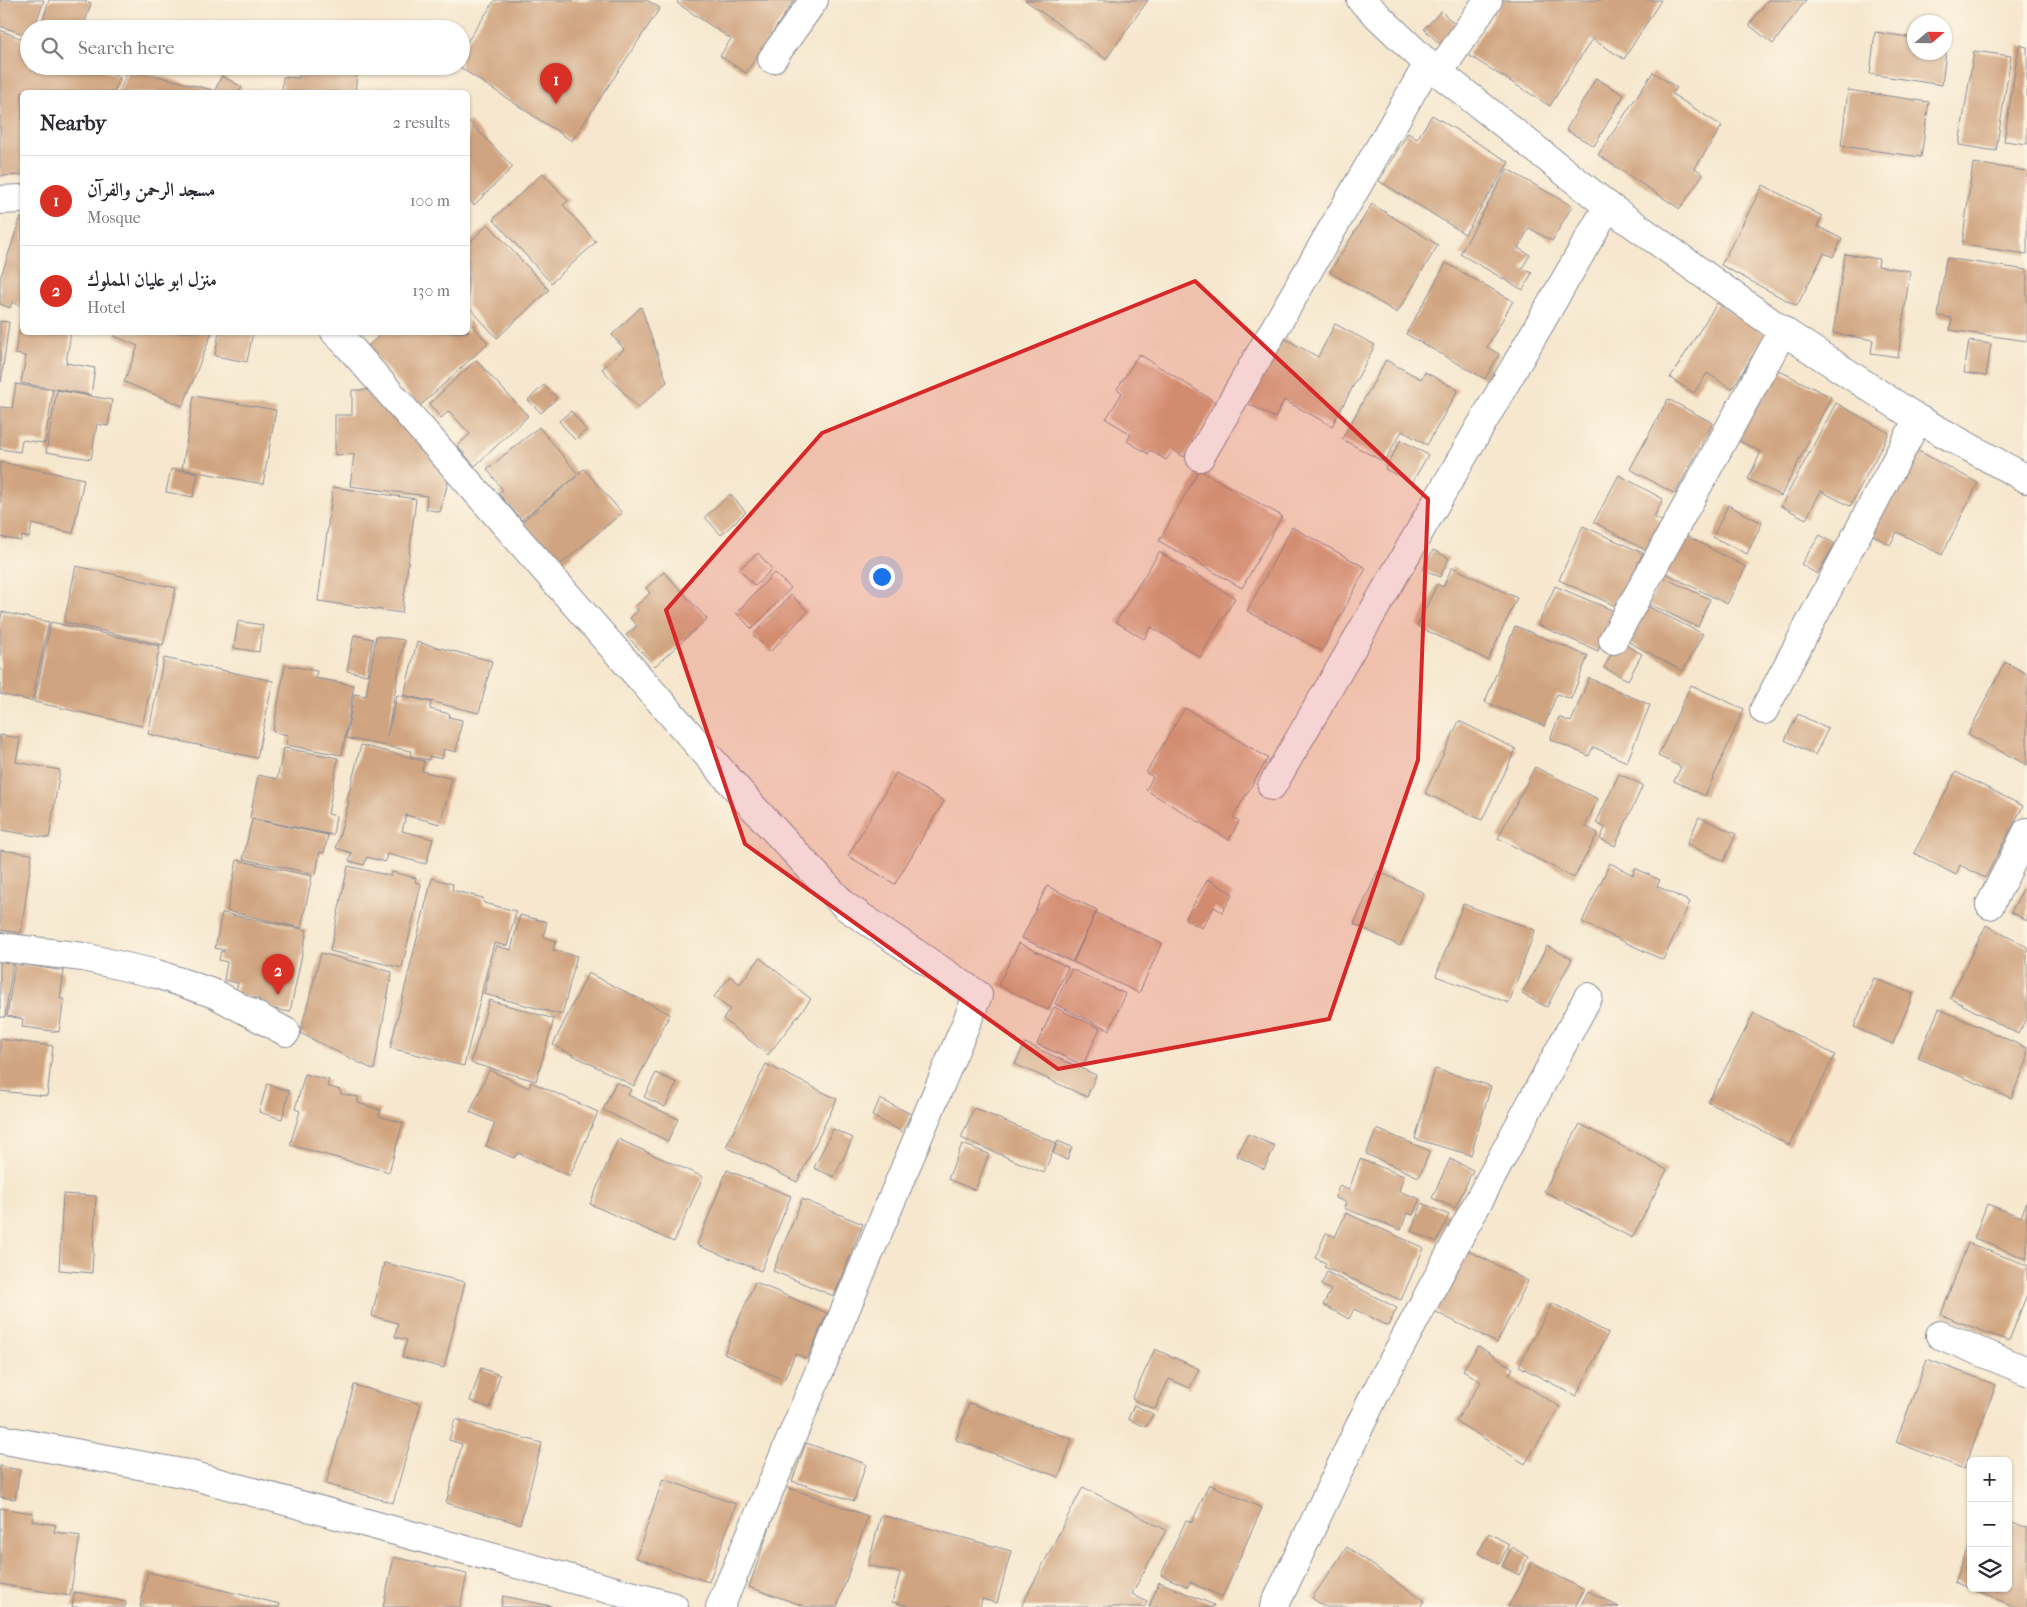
<!DOCTYPE html>
<html lang="en">
<head>
<meta charset="utf-8">
<style>
  body { margin:0; font-family:"IM FELL French Canon",Amiri,serif; background:#f7f7f7; color:#2b2b33 }
  .controls { position:absolute; right:15px; bottom:15px; display:grid; overflow:hidden; border-radius:8px; box-shadow:0 1px 4px #0004 }
  .controls button { width:45px; height:45px; display:grid; place-items:center; padding:0; border:0; border-bottom:1px solid #e1e1e2; background:#fff; color:#2b2b33; font:25px sans-serif }
  .compass { position:absolute; left:1907px; top:15px; width:45px; height:45px; border-radius:50%; background:#fff; box-shadow:0 1px 4px #0004; rotate:70deg }
  .you { position:absolute; left:881px; top:576px; width:18px; height:18px; margin:-12px; border:4px solid #fff; border-radius:50%; background:#1a73e8; box-shadow:0 0 0 8px #1a73e833 }
  .badge { display:grid; place-items:center; width:32px; height:32px; border-radius:50%; background:#d93025; color:#fff; font-size:16px; font-weight:700 }
  .pin { position:absolute; translate:-50% -41px; filter:drop-shadow(0 1px 2px #0008) }
  .pin::after { content:''; position:absolute; top:26px; width:18px; height:15px; background:inherit; clip-path:polygon(0 0,100% 0,50% 100%) }
  .list { margin:0; padding:0; list-style:none }
  h2 { display:flex; justify-content:space-between; align-items:center; height:65px; margin:0; padding:0 20px; font-size:21px }
  h2 small { font-size:16px; font-weight:400; color:#7c7c81 }
  .list li { display:grid; grid-template-columns:32px 1fr auto; gap:15px; align-items:center; box-sizing:border-box; height:90px; padding:0 20px; border-top:1px solid #e1e1e2 }
  .list b { display:block; font-size:19px; white-space:nowrap }
  .list p { margin:0; font-size:16px; white-space:nowrap; color:#7c7c81 }
  .list em { font-size:16px; font-style:normal; color:#7c7c81 }
  .icon { flex:none; width:28px; height:28px; fill:none; stroke:currentColor; stroke-width:2; stroke-linecap:round; stroke-linejoin:round }
  .map { position:relative; flex:none; width:2027px; height:1607px; overflow:hidden }
  .search { position:absolute; background:#fff; box-shadow:0 1px 4px #0004; left:20px; top:20px; width:450px; height:55px; display:flex; align-items:center; gap:12px; box-sizing:border-box; padding:0 18px; border-radius:28px; color:#7c7c81; font-size:19px }
  .panel { position:absolute; background:#fff; box-shadow:0 1px 4px #0004; left:20px; top:90px; width:450px; height:245px; border-radius:8px }
  .map>svg:first-child { display:block }
</style>
</head>
<body>
<div class="map">
<svg width="2027" height="1607" viewBox="0 0 2027 1607">
  <rect width="100%" height="100%" fill="#fcf5e5"/>
  <filter id="ink" filterUnits="userSpaceOnUse"><feTurbulence type="fractalNoise" baseFrequency=".02" numOctaves="2"/><feDisplacementMap in="SourceGraphic" scale="10" xChannelSelector="R" yChannelSelector="G"/><feConvolveMatrix kernelMatrix="1 2 1 2 8 2 1 2 1" color-interpolation-filters="sRGB"/></filter>
  <filter id="wash" filterUnits="userSpaceOnUse"><feTurbulence type="fractalNoise" baseFrequency=".0096" numOctaves="4" result="noise"/><feDisplacementMap in="SourceGraphic" scale="20" xChannelSelector="R" yChannelSelector="G"/><feGaussianBlur stdDeviation="1.12" result="paint"/><feColorMatrix in="noise" values="0 0 0 0 0 0 0 0 0 0 0 0 0 0 0 0 0 1.4 0 .05"/><feComposite in="paint" operator="in"/></filter>
  <g filter="url(#wash)">
    <rect width="100%" height="100%" fill="#f6e7ce"/>
    <g id="blocks">
      <g fill="#d0a480">
        <polygon points="0,0 44,0 34,29 29,29 29,36 0,26"/>
        <polygon points="49,0 82,0 91,3 83,29 40,29"/>
        <polygon points="495,0 647,0 660,8 572,141 461,68 461,51"/>
        <polygon points="679,0 794,0 746,73 720,56 731,39 677,3"/>
        <polygon points="1025,0 1148,0 1106,59"/>
        <polygon points="1503,0 1661,0 1624,59 1592,39 1550,106 1468,55"/>
        <polygon points="1768,0 1806,0 1773,44 1749,25"/>
        <polygon points="1441,11 1461,30 1444,48 1424,29"/>
        <polygon points="0,30 29,42 29,66 96,66 120,78 114,92 22,92 22,175 0,176"/>
        <polygon points="1875,32 1914,38 1914,52 1944,52 1944,42 1947,43 1942,85 1870,74"/>
        <polygon points="2019,45 2027,47 2027,144 2004,141"/>
        <polygon points="1974,51 2011,56 1996,151 1959,145"/>
        <polygon points="299,66 358,66 355,92 282,92 283,77 299,78"/>
        <polygon points="129,69 212,90 211,92 119,92"/>
        <polygon points="1653,72 1677,88 1672,94 1722,126 1695,168 1703,174 1680,209 1598,155"/>
        <polygon points="222,76 242,87 239,92 214,92"/>
        <polygon points="1596,78 1624,95 1594,146 1566,130"/>
        <polygon points="1848,90 1929,102 1921,157 1841,146"/>
        <polygon points="1432,115 1509,162 1465,234 1379,181 1408,133 1417,139"/>
        <polygon points="468,120 513,167 474,205 468,198"/>
        <polygon points="1973,163 2027,171 2027,254 1962,245"/>
        <polygon points="1507,169 1572,206 1552,241 1529,228 1518,248 1530,255 1522,268 1532,273 1523,290 1460,254"/>
        <polygon points="543,173 568,201 563,205 596,242 551,283 493,219"/>
        <polygon points="1763,185 1822,216 1817,226 1842,239 1833,257 1824,253 1797,306 1721,265"/>
        <polygon points="1372,204 1438,245 1397,313 1330,272"/>
        <polygon points="21,217 22,218 22,306 12,302 10,308 0,304 0,279"/>
        <polygon points="488,224 549,290 497,338 468,306 468,244"/>
        <polygon points="1845,254 1879,259 1878,266 1910,271 1898,357 1871,353 1873,340 1833,333"/>
        <polygon points="1946,258 2027,270 2027,341 1950,330 1952,318 1938,316"/>
        <polygon points="1446,263 1513,301 1487,347 1499,354 1485,379 1406,334"/>
        <polygon points="1717,303 1766,334 1732,389 1707,373 1694,393 1670,378"/>
        <polygon points="641,307 667,382 638,408 602,369 624,349 612,335"/>
        <polygon points="22,316 22,332 71,332 66,363 95,368 91,395 21,383 26,356 15,354"/>
        <polygon points="468,320 488,343 420,406 367,347 383,332 468,332"/>
        <polygon points="0,321 9,322 1,382 0,382"/>
        <polygon points="1335,324 1375,345 1332,426 1284,400 1275,418 1247,403 1282,337 1318,357"/>
        <polygon points="115,332 212,332 183,406 124,382 138,346 114,336"/>
        <polygon points="219,332 253,332 247,362 215,356"/>
        <polygon points="1969,341 1991,344 1986,376 1964,373"/>
        <polygon points="1139,354 1217,403 1184,457 1173,450 1166,460 1150,450 1148,454 1127,441 1131,434 1106,419 1122,393 1117,389"/>
        <polygon points="476,360 528,416 475,466 457,446 470,434 449,411 441,418 429,404"/>
        <polygon points="1386,360 1421,379 1425,372 1458,390 1427,445 1402,431 1384,462 1342,439"/>
        <polygon points="1770,366 1831,397 1781,496 1748,479 1761,452 1734,438"/>
        <polygon points="16,384 53,390 45,443 22,440 20,452 0,449 0,407 12,408"/>
        <polygon points="544,385 557,398 541,413 528,400"/>
        <polygon points="57,390 112,400 108,426 97,424 91,459 46,452"/>
        <polygon points="352,390 378,390 450,475 440,512 426,509 427,496 350,486 354,454 335,455 335,415 352,415"/>
        <polygon points="194,396 276,410 263,484 182,469"/>
        <polygon points="1668,399 1713,423 1675,494 1630,469"/>
        <polygon points="1836,403 1889,433 1850,506 1821,491 1806,519 1781,506"/>
        <polygon points="571,411 586,430 575,440 559,421"/>
        <polygon points="539,427 578,474 584,469 622,513 556,568 519,524 577,476 521,520 498,493 503,490 487,469"/>
        <polygon points="1401,440 1428,455 1412,483 1385,469"/>
        <polygon points="1915,449 1978,483 1942,555 1897,532 1890,545 1871,534"/>
        <polygon points="0,462 84,479 73,533 32,524 29,538 22,536 21,541 0,537"/>
        <polygon points="171,469 198,473 193,497 166,492"/>
        <polygon points="1199,470 1282,516 1242,588 1159,541"/>
        <polygon points="1619,475 1663,499 1654,517 1665,523 1649,552 1594,522"/>
        <polygon points="333,487 416,499 402,613 318,601"/>
        <polygon points="730,494 746,512 721,535 705,517"/>
        <polygon points="1728,505 1762,523 1747,554 1713,537"/>
        <polygon points="1583,526 1643,553 1618,607 1559,580"/>
        <polygon points="1292,527 1366,568 1322,651 1247,611"/>
        <polygon points="1683,534 1746,567 1727,604 1663,572"/>
        <polygon points="1820,535 1835,544 1817,574 1801,564"/>
        <polygon points="1433,550 1449,558 1440,577 1423,569"/>
        <polygon points="1159,552 1235,598 1200,657 1151,627 1144,639 1116,622"/>
        <polygon points="758,553 772,569 755,586 739,569"/>
        <polygon points="76,566 176,588 163,645 64,622"/>
        <polygon points="1452,567 1517,598 1488,660 1417,626 1437,584 1443,587"/>
        <polygon points="664,572 707,619 655,666 626,635 637,626 630,618 638,610 635,607 650,593 646,588"/>
        <polygon points="774,573 791,588 752,629 736,613"/>
        <polygon points="1662,577 1710,599 1698,627 1649,604"/>
        <polygon points="1555,586 1614,611 1598,651 1538,625"/>
        <polygon points="791,595 808,611 770,652 753,635"/>
        <polygon points="1643,604 1703,634 1683,671 1625,640"/>
        <polygon points="2,612 49,622 32,701 0,694 0,623"/>
        <polygon points="238,621 263,625 259,652 234,648"/>
        <polygon points="51,622 160,646 142,726 34,702"/>
        <polygon points="1515,626 1588,656 1571,699 1557,694 1544,726 1485,702"/>
        <polygon points="354,635 373,639 367,675 347,671"/>
        <polygon points="376,636 404,640 387,737 397,695 431,702 430,709 450,714 449,717 462,720 456,752 444,749 442,759 429,756 429,760 410,756 411,751 346,738 354,694 366,696"/>
        <polygon points="1618,641 1642,654 1628,680 1604,668"/>
        <polygon points="417,642 492,661 479,713 404,695"/>
        <polygon points="164,658 273,681 257,758 148,734"/>
        <polygon points="2005,662 2027,674 2027,765 1968,734"/>
        <polygon points="285,665 317,671 315,678 354,685 342,755 286,745 288,735 273,732"/>
        <polygon points="1589,678 1650,705 1627,762 1593,747 1589,756 1550,739 1559,717 1571,722"/>
        <polygon points="1691,685 1744,709 1705,796 1674,781 1681,767 1658,756"/>
        <polygon points="1185,708 1268,758 1233,817 1239,821 1229,840 1146,790 1153,777 1146,773"/>
        <polygon points="1798,714 1828,729 1815,755 1785,740"/>
        <polygon points="1459,721 1516,749 1482,820 1425,793"/>
        <polygon points="0,735 20,738 16,762 60,770 49,838 0,830"/>
        <polygon points="361,745 424,761 422,771 452,779 440,824 406,815 402,831 433,839 426,864 387,854 385,862 367,857 364,865 349,861 352,853 336,848 349,801 347,800"/>
        <polygon points="284,748 338,758 328,814 336,816 333,835 250,818 258,775 277,779"/>
        <polygon points="1535,767 1598,799 1585,826 1598,833 1574,878 1498,838"/>
        <polygon points="1956,772 2023,806 1985,878 1960,865 1956,875 1914,853"/>
        <polygon points="896,773 944,801 895,884 848,856"/>
        <polygon points="1619,774 1643,785 1615,846 1600,839 1605,828 1596,823"/>
        <polygon points="1699,817 1736,834 1724,861 1687,844"/>
        <polygon points="252,819 328,835 324,853 320,852 316,874 243,859"/>
        <polygon points="0,850 32,854 21,933 0,930"/>
        <polygon points="237,860 312,876 301,928 227,911"/>
        <polygon points="1610,863 1633,875 1635,868 1660,880 1657,886 1690,902 1663,960 1582,922"/>
        <polygon points="348,866 391,876 392,872 416,878 415,882 421,884 402,968 330,951"/>
        <polygon points="1378,871 1424,893 1400,946 1354,924"/>
        <polygon points="432,878 453,884 452,890 483,898 484,903 516,911 507,946 494,943 464,1066 390,1048"/>
        <polygon points="1208,879 1233,894 1222,912 1214,907 1202,928 1185,919"/>
        <polygon points="2027,882 2027,921 2011,912"/>
        <polygon points="1047,886 1097,910 1072,962 1022,938"/>
        <polygon points="1463,904 1535,930 1509,1003 1436,976"/>
        <polygon points="222,913 307,930 290,1012 258,1006 260,999 235,994 238,983 224,980 227,962 219,960 221,951 224,952 224,950 215,948"/>
        <polygon points="1096,913 1162,943 1139,993 1073,962"/>
        <polygon points="520,915 547,922 543,937 556,941 553,950 577,956 562,1015 484,994 496,946 511,950"/>
        <polygon points="1986,925 2027,947 2027,1017 2018,1034 1950,998"/>
        <polygon points="1019,943 1068,967 1048,1010 998,985"/>
        <polygon points="1547,946 1572,959 1547,1007 1522,994"/>
        <polygon points="321,953 392,972 374,1070 300,1033"/>
        <polygon points="760,958 811,999 768,1055 723,1019 730,1009 714,997 730,976 740,984"/>
        <polygon points="0,959 13,961 5,1017 0,1017"/>
        <polygon points="15,963 64,971 60,999 64,999 59,1032 22,1027 23,1019 7,1016"/>
        <polygon points="1071,969 1126,994 1109,1030 1055,1004"/>
        <polygon points="588,973 670,1014 634,1086 553,1045"/>
        <polygon points="1874,978 1913,994 1893,1044 1854,1027"/>
        <polygon points="489,1000 554,1019 536,1081 471,1063"/>
        <polygon points="1054,1007 1100,1028 1083,1065 1037,1044"/>
        <polygon points="1939,1009 2027,1048 2027,1061 2011,1098 1918,1058"/>
        <polygon points="1754,1013 1835,1055 1789,1145 1708,1102"/>
        <polygon points="0,1039 53,1046 47,1096 0,1091"/>
        <polygon points="1025,1043 1096,1075 1087,1097 1015,1064"/>
        <polygon points="766,1064 837,1099 797,1182 726,1147"/>
        <polygon points="1435,1069 1491,1086 1471,1155 1415,1139"/>
        <polygon points="489,1070 529,1088 531,1082 598,1112 570,1176 518,1153 514,1158 486,1146 495,1123 470,1112"/>
        <polygon points="656,1073 677,1083 665,1107 644,1097"/>
        <polygon points="305,1074 329,1080 327,1086 340,1090 341,1094 358,1097 358,1103 381,1110 379,1116 403,1123 389,1172 290,1145 300,1111 295,1109"/>
        <polygon points="616,1082 631,1089 628,1095 678,1119 668,1141 603,1110"/>
        <polygon points="267,1084 289,1091 282,1119 259,1112"/>
        <polygon points="880,1099 911,1114 902,1132 872,1116"/>
        <polygon points="974,1108 1056,1143 1044,1173 961,1138"/>
        <polygon points="1580,1124 1667,1170 1632,1238 1544,1191"/>
        <polygon points="833,1129 853,1138 834,1177 814,1168"/>
        <polygon points="1377,1129 1430,1151 1419,1177 1366,1154"/>
        <polygon points="1248,1134 1275,1146 1264,1169 1237,1156"/>
        <polygon points="618,1139 703,1177 674,1242 590,1204"/>
        <polygon points="1058,1141 1072,1147 1067,1160 1053,1153"/>
        <polygon points="962,1144 989,1154 975,1190 948,1179"/>
        <polygon points="1360,1159 1404,1176 1399,1191 1420,1199 1413,1215 1407,1213 1401,1230 1344,1208 1346,1202 1335,1198 1339,1186 1349,1190"/>
        <polygon points="1450,1159 1473,1170 1455,1208 1432,1198"/>
        <polygon points="727,1170 791,1196 761,1271 697,1245"/>
        <polygon points="63,1194 96,1196 92,1273 59,1270"/>
        <polygon points="802,1199 863,1224 834,1296 773,1271"/>
        <polygon points="2027,1201 2027,1259 1974,1238 1987,1204 2021,1217"/>
        <polygon points="1422,1203 1449,1215 1437,1242 1411,1231"/>
        <polygon points="1346,1213 1424,1248 1401,1300 1324,1267 1326,1263 1315,1258 1326,1233 1335,1237"/>
        <polygon points="1968,1243 2027,1265 2027,1294 2009,1341 1941,1315"/>
        <polygon points="1465,1249 1528,1281 1497,1343 1434,1311"/>
        <polygon points="384,1263 465,1282 444,1368 402,1357 407,1340 395,1337 398,1323 372,1316"/>
        <polygon points="1327,1272 1397,1308 1388,1326 1354,1309 1349,1319 1323,1305 1331,1290 1321,1285"/>
        <polygon points="755,1282 827,1313 807,1359 795,1354 784,1380 724,1354"/>
        <polygon points="1552,1303 1608,1333 1576,1396 1519,1366"/>
        <polygon points="1478,1346 1513,1368 1509,1375 1560,1407 1525,1464 1456,1421 1481,1382 1463,1370"/>
        <polygon points="1155,1349 1199,1369 1190,1388 1169,1379 1155,1409 1132,1399"/>
        <polygon points="1927,1359 1996,1385 1964,1469 1896,1442"/>
        <polygon points="481,1368 500,1375 490,1408 470,1401"/>
        <polygon points="354,1385 421,1404 393,1503 326,1484"/>
        <polygon points="969,1403 1072,1439 1059,1477 956,1440"/>
        <polygon points="1134,1405 1153,1414 1146,1427 1128,1419"/>
        <polygon points="455,1419 542,1443 520,1524 446,1503 462,1444 449,1440"/>
        <polygon points="806,1443 866,1464 854,1501 792,1481"/>
        <polygon points="0,1466 20,1470 15,1499 0,1497"/>
        <polygon points="663,1479 736,1504 709,1582 636,1558"/>
        <polygon points="1209,1484 1262,1508 1222,1597 1190,1582 1188,1587 1161,1575 1186,1520 1192,1522"/>
        <polygon points="784,1486 868,1516 837,1607 807,1607 749,1587"/>
        <polygon points="1083,1487 1166,1530 1132,1594 1147,1602 1144,1607 1021,1607"/>
        <polygon points="0,1508 33,1513 32,1521 56,1525 54,1532 80,1536 70,1596 0,1584"/>
        <polygon points="881,1515 1011,1551 997,1603 982,1599 980,1607 912,1607 892,1602 900,1573 868,1565"/>
        <polygon points="2008,1520 2027,1528 2027,1607 2016,1607 1954,1582 1971,1540 1971,1588 2008,1588"/>
        <polygon points="1489,1533 1509,1544 1499,1564 1478,1553"/>
        <polygon points="1347,1547 1424,1601 1420,1607 1325,1607 1312,1598"/>
        <polygon points="1512,1547 1528,1557 1519,1575 1502,1566"/>
        <polygon points="394,1557 467,1574 460,1607 383,1607"/>
        <polygon points="1532,1562 1584,1590 1575,1607 1508,1607"/>
        <polygon points="148,1572 280,1604 279,1607 140,1607"/>
        <polygon points="1159,1582 1214,1605 1213,1607 1149,1607"/>
        <polygon points="1588,1591 1619,1607 1580,1607"/>
        <polygon points="75,1592 126,1602 125,1607 72,1607"/>
        <polygon points="503,1596 551,1606 551,1607 501,1607"/>
      </g>
    </g>
  </g>
  <g filter="url(#ink)">
    <use href="#blocks" fill-opacity="0" stroke="#888b96" stroke-width="1"/>
    <g fill="none" stroke-linecap="round" stroke-linejoin="round">
      <defs>
        <g id="minor">
          <polyline points="1361,0 1428,64 1608,206 1783,331 1918,419 2027,479"/>
          <polyline points="772,59 814,0"/>
          <polyline points="1439,72 1488,0"/>
          <polyline points="0,200 22,199"/>
          <polyline points="335,332 347,344 752,806 845,906 978,995 720,1607"/>
          <polyline points="1200,457 1428,64"/>
          <polyline points="1613,640 1783,331"/>
          <polyline points="1764,710 1918,419"/>
          <polyline points="1272,786 1608,206"/>
          <polyline points="1990,905 2027,832"/>
          <polyline points="0,947 83,957 157,974 215,994 286,1032"/>
          <polyline points="1940,1335 2027,1371"/>
          <polyline points="0,1439 187,1474 674,1607"/>
          <polyline points="1274,1607 1374,1396 1588,997"/>
        </g>
      </defs>
      <use href="#minor" stroke="#888b96" stroke-width="30"/>
      <use href="#minor" stroke="#fff" stroke-width="28"/>
    </g>
  </g>
  <path fill="#d62828" fill-opacity="0.2" stroke="#d62828" stroke-width="4" stroke-linejoin="round" d="M1195,281L1428,499L1418,760L1329,1019L1058,1069L745,844L666,610L822,433Z"/>
</svg>
<div class="controls">
<button>+</button>
<button>−</button>
<button><svg class="icon" aria-label="layers" viewBox="0 0 24 24"><path d="M12 4l9 5-9 5-9-5zM3 14l9 5 9-5"/></svg></button>
</div>
<svg class="compass" viewBox="-18 -18 36 36"><path d="M0-13l5 13h-10z" fill="#e53935"/><path d="M0 13l5-13h-10z" fill="#7c7c81"/></svg>
<div class="you"></div>
<div class="pin badge" style="left:556px;top:104px">1</div>
<div class="pin badge" style="left:278px;top:995px">2</div>
<div class="search"><svg class="icon" aria-label="search" viewBox="0 0 24 24"><circle cx="10" cy="10" r="6"/><path d="M15 15l6 6"/></svg>Search here</div>
<section class="panel">
<h2>Nearby<small>2 results</small></h2>
<ul class="list">
<li><span class="badge">1</span><div><b>مسجد الرحمن والفرآن</b><p>Mosque</p></div><em>100 m</em></li>
<li><span class="badge">2</span><div><b>منزل ابو عليان المملوك</b><p>Hotel</p></div><em>130 m</em></li>
</ul>
</section>
</div>
</body>
</html>
